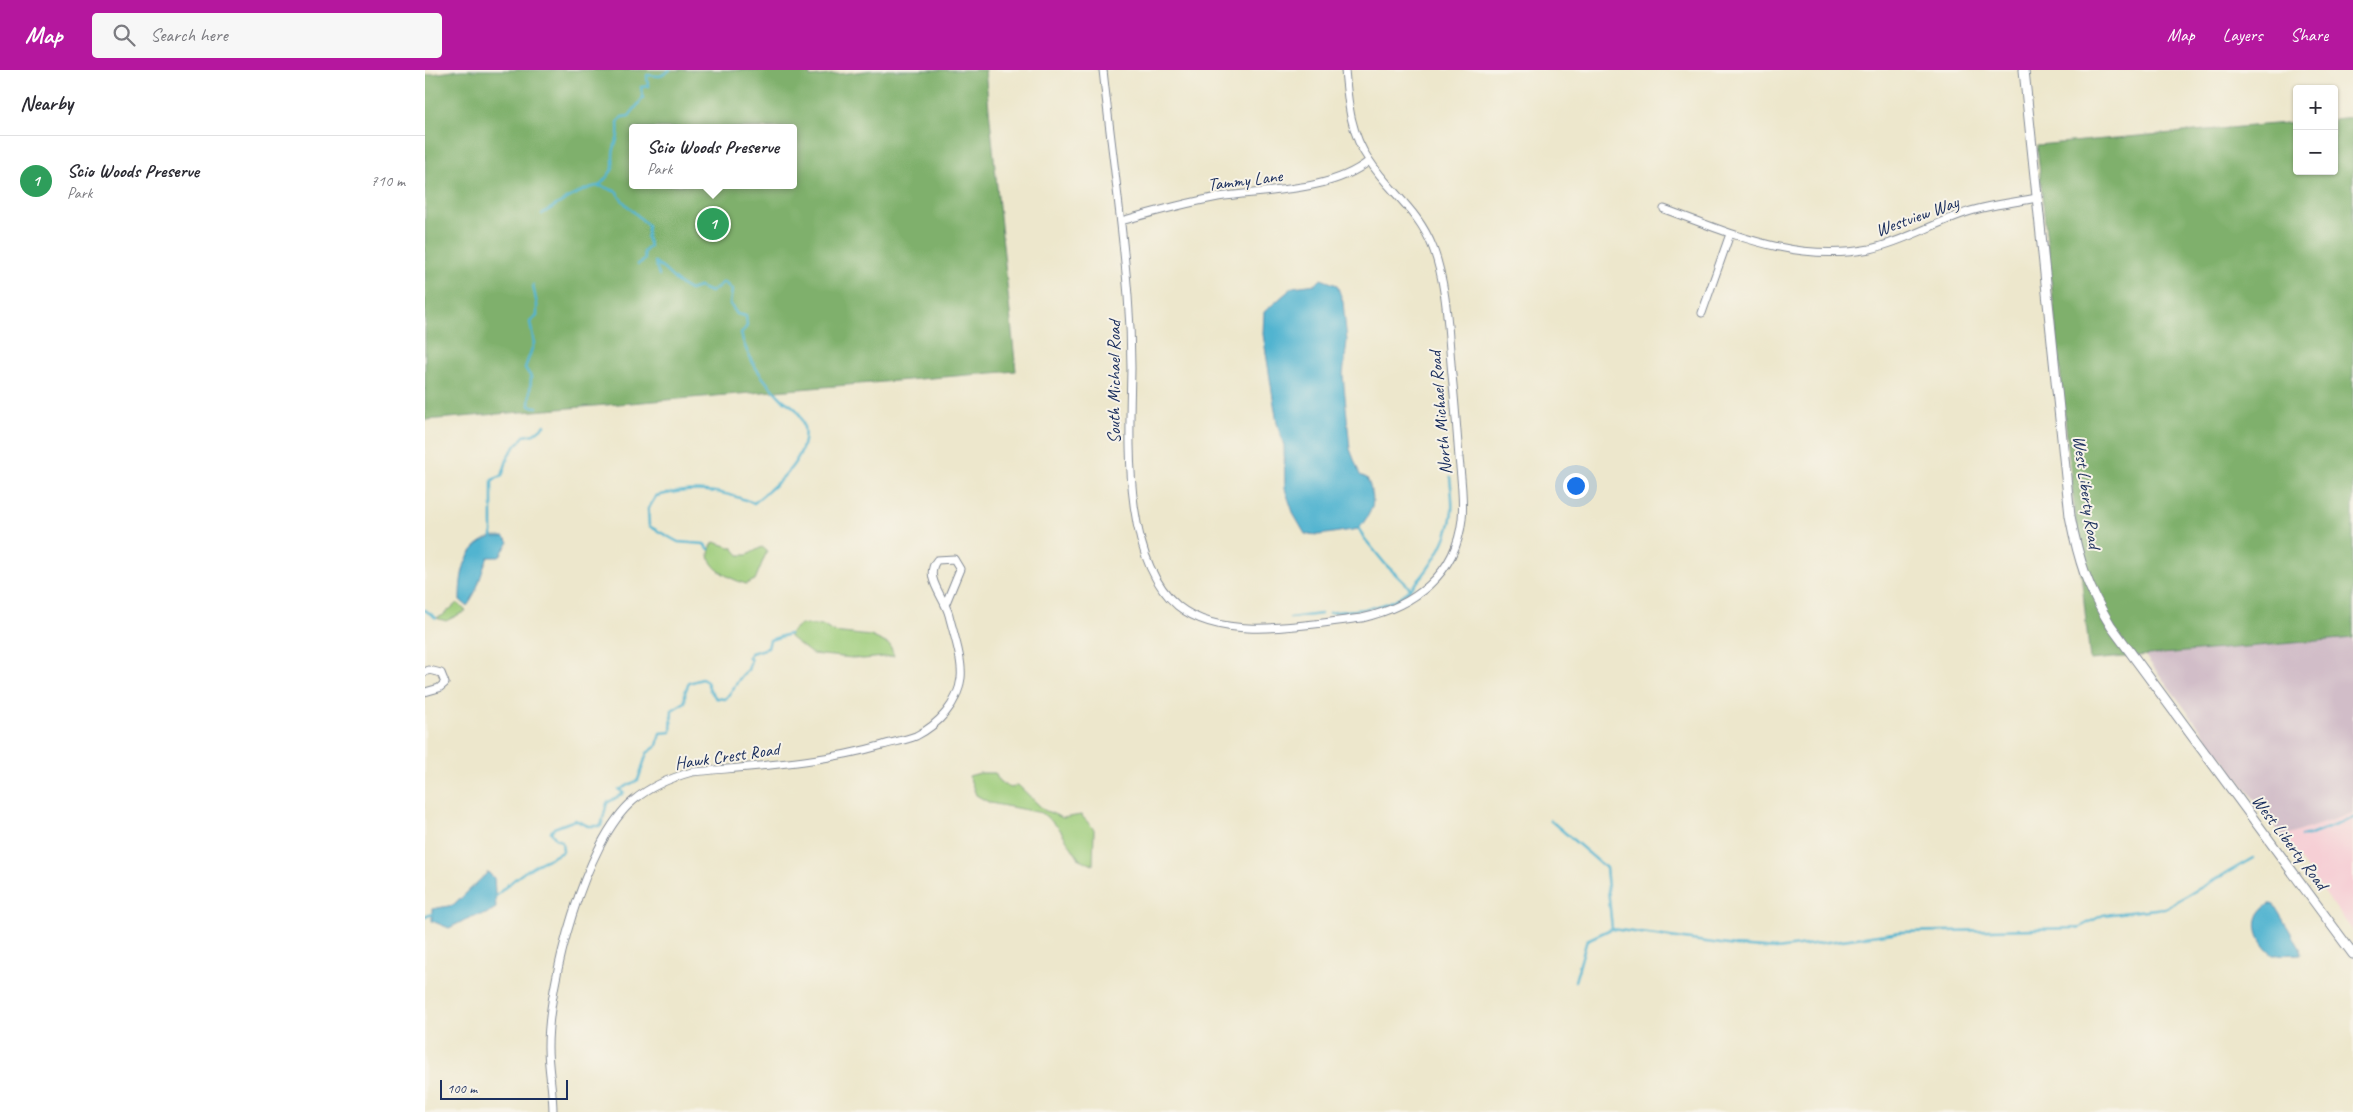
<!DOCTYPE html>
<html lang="en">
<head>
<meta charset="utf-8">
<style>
  body { margin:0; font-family:Caveat,sans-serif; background:#f7f7f7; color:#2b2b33 }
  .controls { position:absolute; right:15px; top:15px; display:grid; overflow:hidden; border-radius:5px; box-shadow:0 1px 4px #0004 }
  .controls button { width:45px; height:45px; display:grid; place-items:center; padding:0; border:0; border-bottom:1px solid #e1e1e2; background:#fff; color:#2b2b33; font:25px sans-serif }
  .scale { position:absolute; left:15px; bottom:12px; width:128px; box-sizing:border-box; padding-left:5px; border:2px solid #1b2f5e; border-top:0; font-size:14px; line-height:18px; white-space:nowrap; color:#1b2f5e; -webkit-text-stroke:4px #f7f3e8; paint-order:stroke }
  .you { position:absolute; left:1150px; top:415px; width:18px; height:18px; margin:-12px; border:4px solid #fff; border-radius:50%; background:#1a73e8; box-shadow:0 0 0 8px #1a73e833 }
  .badge { display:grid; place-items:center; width:32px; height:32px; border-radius:50%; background:#b5179e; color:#fff; font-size:16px; font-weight:700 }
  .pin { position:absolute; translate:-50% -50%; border:2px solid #fff; box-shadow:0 1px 5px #0006 }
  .popup { position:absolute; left:204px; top:54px; width:168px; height:65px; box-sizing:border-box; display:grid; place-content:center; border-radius:5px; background:#fff; filter:drop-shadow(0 1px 4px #0005); font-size:16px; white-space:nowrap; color:#7c7c81 }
  .popup b { font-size:19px; color:#2b2b33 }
  .popup::after { content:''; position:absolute; left:50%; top:100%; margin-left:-10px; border:10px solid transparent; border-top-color:#fff }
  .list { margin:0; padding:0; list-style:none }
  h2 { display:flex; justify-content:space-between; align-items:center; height:65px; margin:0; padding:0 20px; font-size:21px }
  h2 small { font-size:16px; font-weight:400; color:#7c7c81 }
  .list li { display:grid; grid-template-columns:32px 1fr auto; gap:15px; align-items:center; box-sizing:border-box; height:90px; padding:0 20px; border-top:1px solid #e1e1e2 }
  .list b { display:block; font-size:19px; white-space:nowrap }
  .list p { margin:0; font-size:16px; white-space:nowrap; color:#7c7c81 }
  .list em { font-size:16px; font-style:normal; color:#7c7c81 }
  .icon { flex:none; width:28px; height:28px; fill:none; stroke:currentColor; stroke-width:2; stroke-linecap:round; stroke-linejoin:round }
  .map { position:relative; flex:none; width:1928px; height:1042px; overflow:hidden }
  header { display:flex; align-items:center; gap:30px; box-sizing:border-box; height:70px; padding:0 25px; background:#b5179e; color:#fff }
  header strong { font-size:24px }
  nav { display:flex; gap:28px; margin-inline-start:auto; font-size:18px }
  .search { width:350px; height:45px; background:#f7f7f7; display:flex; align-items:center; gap:12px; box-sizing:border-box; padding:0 18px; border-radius:5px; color:#7c7c81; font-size:19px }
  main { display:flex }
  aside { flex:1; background:#fff }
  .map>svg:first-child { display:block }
</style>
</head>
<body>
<header>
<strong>Map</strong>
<div class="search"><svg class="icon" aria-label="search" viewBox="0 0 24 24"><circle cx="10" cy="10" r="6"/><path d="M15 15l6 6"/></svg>Search here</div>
<nav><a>Map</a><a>Layers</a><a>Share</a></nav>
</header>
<main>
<aside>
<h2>Nearby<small></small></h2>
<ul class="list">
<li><span class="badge" style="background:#2e9e5b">1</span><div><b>Scio Woods Preserve</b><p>Park</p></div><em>710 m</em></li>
</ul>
</aside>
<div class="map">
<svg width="1928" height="1042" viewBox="0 0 1928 1042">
  <rect width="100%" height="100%" fill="#f7f3e8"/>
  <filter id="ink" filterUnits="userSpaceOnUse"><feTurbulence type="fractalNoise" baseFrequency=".02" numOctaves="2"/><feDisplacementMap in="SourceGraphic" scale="10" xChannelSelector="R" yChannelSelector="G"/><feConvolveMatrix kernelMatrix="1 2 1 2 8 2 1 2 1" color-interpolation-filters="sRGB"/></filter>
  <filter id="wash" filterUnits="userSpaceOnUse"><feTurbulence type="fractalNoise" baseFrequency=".0096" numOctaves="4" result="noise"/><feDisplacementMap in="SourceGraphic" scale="20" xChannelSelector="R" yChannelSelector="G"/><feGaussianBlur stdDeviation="1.12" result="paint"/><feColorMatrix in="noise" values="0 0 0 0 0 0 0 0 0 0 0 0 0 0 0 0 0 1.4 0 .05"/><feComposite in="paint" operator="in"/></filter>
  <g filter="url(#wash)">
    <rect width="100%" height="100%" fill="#ede7cc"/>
    <polygon fill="#f6cfd5" points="1928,743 1928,861 1858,767"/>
    <polygon fill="#d1bdc8" points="1928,568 1928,743 1858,767 1720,586"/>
    <g fill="#9fcd7c" stroke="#5d7e6d">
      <path d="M289,472L308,478L314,485H322L337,477L342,481L330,510L321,514C303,508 272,494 289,472Z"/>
      <polygon points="32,533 41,541 21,551 11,548 17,546"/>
      <polygon points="375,554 399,556 408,562 446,566 465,575 469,586 438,589 387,584 365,567 364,564"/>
      <polygon points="555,703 570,703 575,713 586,718 593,715 619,740 638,748 656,745 669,759 668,795 654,789 634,758 617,743 565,733 551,725 544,706"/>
    </g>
    <g fill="#7fb06c" stroke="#4d7065" fill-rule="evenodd">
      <path d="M35,0H384L385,7L450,0H560L591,301L0,350V5ZM208,58H368V115H208Z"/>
      <polygon points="1928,47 1928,568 1665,590 1612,75 1872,52 1872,101 1909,101 1909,49"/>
    </g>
    <g fill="#51b4d0" stroke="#367297">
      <path d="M896,209L912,215L918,232L922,271L918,305L925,379L935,405L942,408C952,432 949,438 934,459L894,465L880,464L869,445L860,419L859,376L852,353L838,264L839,242L868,217L891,214Z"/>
      <path d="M67,467H79L84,472L74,487H63C56,502 52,525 42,536L35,530C35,504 39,476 67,467Z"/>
      <polygon points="63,802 69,808 71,838 61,844 46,847 24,858 7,851 7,839 29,835"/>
      <path d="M1844,834H1848L1851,838L1875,878L1876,884L1848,885C1831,873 1823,846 1844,834Z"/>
    </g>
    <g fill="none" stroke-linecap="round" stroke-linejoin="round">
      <g stroke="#51b4d0" stroke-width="2.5">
        <path d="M174,116C177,113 187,101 188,98C189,92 187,85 189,79C193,66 194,66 193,52L197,47L204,46L218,28L216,17L223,16L222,5L235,6L245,0"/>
        <path d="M117,144C128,137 161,116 173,116C179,116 186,120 192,122C194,131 215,146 223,156L222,167L225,176L219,182L220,190L213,194"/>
        <path d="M234,205L230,192C243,201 251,214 265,220L274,217L286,222L299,212L307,220L305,234L312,244L321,246L322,256L316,264C323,290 337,309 356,328C361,333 370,336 373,342C396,380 354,412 329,433C293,419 269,417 231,426L223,439L224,456L253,472L279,474L284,479"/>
        <polyline points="108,215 112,235 112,246 105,252 109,273 100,298 106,307 104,336 112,337"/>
        <polyline points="934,459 939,468 961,495 985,518"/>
        <polyline points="67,467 67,410 77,406 84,384 99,366 109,364 120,355"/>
        <polyline points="0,540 11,548"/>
        <path d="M904,543C924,540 949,540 968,531C996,517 1024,473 1027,441C1028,430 1026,418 1025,407"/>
        <polyline points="865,548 896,544"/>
        <polyline points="1125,750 1181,798 1187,859 1310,876 1352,879 1475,862 1653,858 1678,845 1740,838 1828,788"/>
        <polyline points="1876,766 1883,766 1928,748"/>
        <path d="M71,826C82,815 95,804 109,796C119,790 128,788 138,781L137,772L130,768L126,762L129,758L150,750L163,756H176L182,733L199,723L194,720L213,710L222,683L232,676L235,663L246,662L247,640L260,632V622L264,613L277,609L282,612L285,620L291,628L300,629C309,621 313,606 323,600L326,590L323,587L326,583L343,578L345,570L364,564"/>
        <polyline points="0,847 7,844"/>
        <polyline points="1150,911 1162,870 1186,859"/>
      </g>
    </g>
  </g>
  <g filter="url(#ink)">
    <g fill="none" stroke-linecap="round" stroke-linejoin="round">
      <defs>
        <g id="minor">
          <path d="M678,0C686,75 697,150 703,226C705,250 706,274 706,298C705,366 696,488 753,536C799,573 883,554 937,548C989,536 1031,505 1037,449C1039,429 1036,408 1034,388C1032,361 1030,333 1027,305C1023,264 1023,218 1008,178C993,139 965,123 944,90C925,63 923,32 920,0"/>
          <path d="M1239,139C1308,164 1369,193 1445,179C1477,172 1506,155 1537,144C1560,135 1587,133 1612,128"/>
          <path d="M696,151C728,142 760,133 793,127C839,120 906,122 944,91"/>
          <polyline points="1277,243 1305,164"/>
          <polyline points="0,602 4,600 16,603 20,613 14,618 0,622"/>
          <path d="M128,1042C128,1020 123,999 123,977C123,914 159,771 209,730C226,716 245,708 267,702C331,696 396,693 458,675C469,672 481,670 491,666C513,655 533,634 536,608C538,590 528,562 524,545C519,526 498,507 512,490L529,489L535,499L521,533"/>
        </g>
        <path id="secondary" d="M1599,0L1645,446C1654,492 1662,517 1686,556L1928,884"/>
      </defs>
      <use href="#minor" stroke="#848b95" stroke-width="9"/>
      <use href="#secondary" stroke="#848b95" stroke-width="11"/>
      <use href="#minor" stroke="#fff" stroke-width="7"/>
      <use href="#secondary" stroke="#fff" stroke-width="9"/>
    </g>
  </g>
  <g text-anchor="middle" stroke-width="4" stroke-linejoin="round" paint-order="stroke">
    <g font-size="18" fill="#1b2f5e" stroke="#f7f3e8">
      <text transform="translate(820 110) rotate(-7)" y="6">Tammy Lane</text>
      <text transform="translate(1492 146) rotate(-20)" y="6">Westview Way</text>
      <text transform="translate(689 312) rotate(-90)" y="6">South Michael Road</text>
      <text transform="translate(1015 343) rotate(-95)" y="6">North Michael Road</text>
      <text transform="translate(1662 422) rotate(82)" y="6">West Liberty Road</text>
      <text transform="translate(302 686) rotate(-8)" y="6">Hawk Crest Road</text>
      <text transform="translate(1865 772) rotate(53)" y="6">West Liberty Road</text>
    </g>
  </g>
</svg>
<div class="controls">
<button>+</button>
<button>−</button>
</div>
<div class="scale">100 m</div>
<div class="you"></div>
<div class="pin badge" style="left:288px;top:154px;background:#2e9e5b">1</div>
<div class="popup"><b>Scio Woods Preserve</b>Park</div>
</div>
</main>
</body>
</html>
